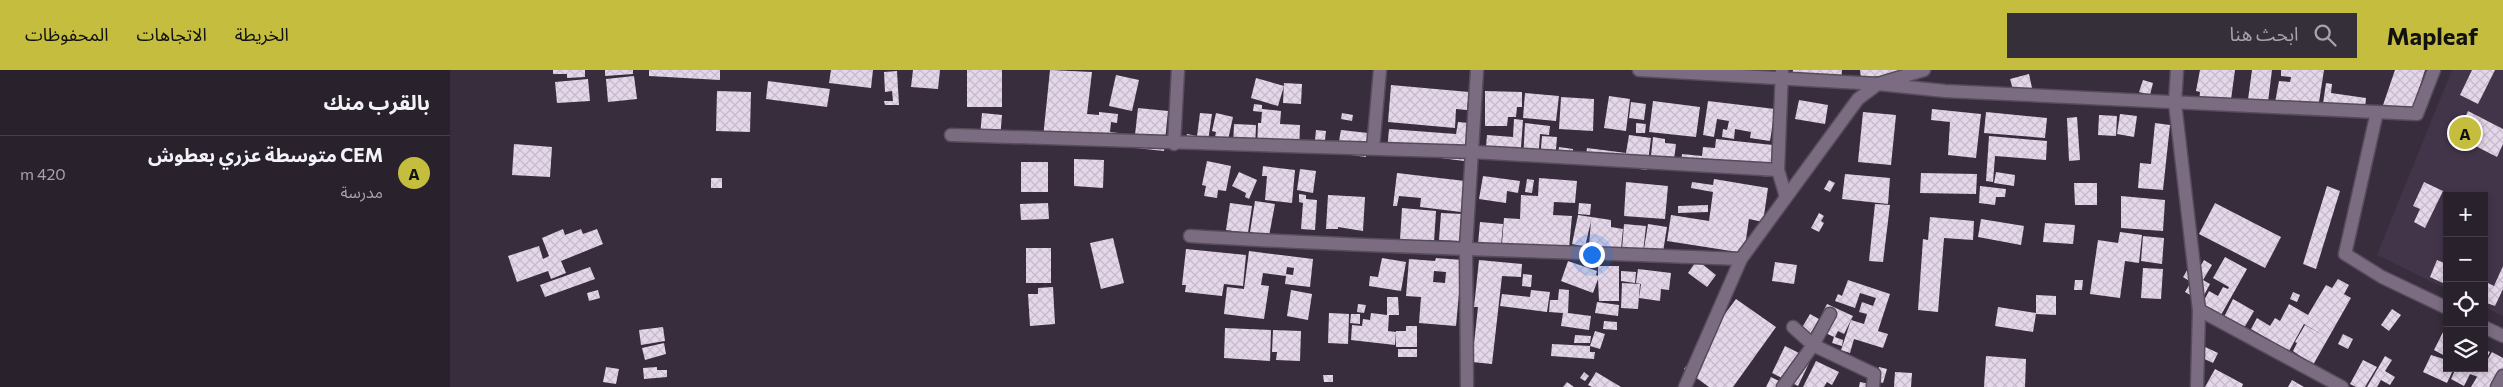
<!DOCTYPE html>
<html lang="ar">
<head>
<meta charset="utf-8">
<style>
  body { margin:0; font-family:Commissioner,"Noto Sans Arabic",sans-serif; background:#352f39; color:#f1f3f6; direction:rtl }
  .controls { position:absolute; right:15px; bottom:15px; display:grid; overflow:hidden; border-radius:0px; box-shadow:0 2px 8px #0003 }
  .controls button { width:45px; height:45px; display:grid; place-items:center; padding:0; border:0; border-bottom:1px solid #453f49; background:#29222d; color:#f1f3f6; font:25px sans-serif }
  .you { position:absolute; left:1141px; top:184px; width:18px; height:18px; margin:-12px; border:4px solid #fff; border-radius:50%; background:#1a73e8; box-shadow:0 0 0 8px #1a73e833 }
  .badge { display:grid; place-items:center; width:32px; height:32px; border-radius:50%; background:#c4bd3e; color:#111; font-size:16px; font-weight:700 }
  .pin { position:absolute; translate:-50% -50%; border:2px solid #fff; box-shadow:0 1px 5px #0006 }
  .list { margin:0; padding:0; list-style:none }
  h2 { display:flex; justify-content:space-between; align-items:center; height:65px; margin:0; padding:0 20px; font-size:21px }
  h2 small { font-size:16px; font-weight:400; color:#a5a4aa }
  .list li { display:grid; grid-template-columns:32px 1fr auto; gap:15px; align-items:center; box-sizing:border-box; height:75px; padding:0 20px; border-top:1px solid #453f49 }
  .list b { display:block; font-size:19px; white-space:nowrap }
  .list p { margin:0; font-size:16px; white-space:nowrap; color:#a5a4aa }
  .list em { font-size:16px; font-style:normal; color:#a5a4aa }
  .icon { flex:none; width:28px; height:28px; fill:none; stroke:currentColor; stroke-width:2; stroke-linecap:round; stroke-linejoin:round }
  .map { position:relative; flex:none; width:2053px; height:317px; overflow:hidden; direction:ltr }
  header { display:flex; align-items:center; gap:30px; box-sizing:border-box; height:70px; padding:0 25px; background:#c4bd3e; color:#111 }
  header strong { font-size:24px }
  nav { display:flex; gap:28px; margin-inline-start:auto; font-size:18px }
  .search { width:350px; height:45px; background:#352f39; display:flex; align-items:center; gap:12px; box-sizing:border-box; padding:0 18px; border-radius:0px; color:#a5a4aa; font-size:19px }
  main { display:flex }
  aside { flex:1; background:#29222d }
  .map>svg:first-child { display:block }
</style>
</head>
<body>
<header>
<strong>Mapleaf</strong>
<div class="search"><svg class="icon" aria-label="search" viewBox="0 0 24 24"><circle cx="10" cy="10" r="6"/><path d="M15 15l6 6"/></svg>ابحث هنا</div>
<nav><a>الخريطة</a><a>الاتجاهات</a><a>المحفوظات</a></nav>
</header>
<main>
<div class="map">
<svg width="2053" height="317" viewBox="0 0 2053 317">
  <defs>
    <pattern id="building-cross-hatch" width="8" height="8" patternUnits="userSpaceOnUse" patternTransform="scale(1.25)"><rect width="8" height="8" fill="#e5d7ea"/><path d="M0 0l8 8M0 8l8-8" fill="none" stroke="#c6baca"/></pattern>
  </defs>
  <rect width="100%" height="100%" fill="#372d3c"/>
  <polygon fill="#433549" points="2002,0 2053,0 2053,246 2034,237 2034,126 1997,126 1997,219 1927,185"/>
  <g fill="url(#building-cross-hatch)" fill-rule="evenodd">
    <polygon points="103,0 135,0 135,7 117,8 117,4 103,4"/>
    <polygon points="155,0 183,0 183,4 155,6"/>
    <polygon points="199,0 270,0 270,10 199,6"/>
    <polygon points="381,0 423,0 421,18 379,13"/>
    <polygon points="463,0 490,0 488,19 461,17"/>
    <rect x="517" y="0" width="35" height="37"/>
    <polygon points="600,0 642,2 637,44 649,45 649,42 668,44 667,53 661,52 660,62 685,65 688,38 718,41 714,81 593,68"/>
    <polygon points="1343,0 1392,0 1391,11 1342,5"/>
    <polygon points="1410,0 1451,0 1451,4 1411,8"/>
    <polygon points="1750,0 1785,0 1780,37 1749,32 1750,22 1746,21"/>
    <polygon points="1802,0 1822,0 1817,40 1797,37"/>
    <polygon points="1831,0 1874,0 1867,45 1824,38 1829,11 1840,12 1841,7 1831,6"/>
    <polygon points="1945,0 1975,0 1959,50 1931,41"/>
    <polygon points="2022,0 2045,0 2028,34 2010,25"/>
    <polygon points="447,1 449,35 435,35 434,31 443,31 442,21 435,22 434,2"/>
    <polygon points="1579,4 1582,18 1564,23 1560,9"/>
    <polygon points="666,5 689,10 682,41 659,36"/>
    <polygon points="184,6 187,29 158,32 156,9"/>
    <polygon points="806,8 834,16 828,36 801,28"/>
    <polygon points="138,9 140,31 107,33 105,12"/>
    <polygon points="1693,10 1703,13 1700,25 1689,22"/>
    <polygon points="318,11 380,19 377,37 316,29"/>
    <polygon points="834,13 852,14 851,34 833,33"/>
    <polygon points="1876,13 1882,14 1881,23 1916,28 1914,47 1872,41"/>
    <polygon points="941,15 1019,22 1017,40 1006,39 1005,58 938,52"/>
    <polygon points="267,21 301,22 300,62 266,61"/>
    <polygon points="1035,21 1072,22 1072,37 1067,37 1066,47 1058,47 1057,56 1035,56"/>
    <polygon points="1075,23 1109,26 1106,51 1073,48"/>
    <polygon points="1159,26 1180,29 1176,61 1154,58"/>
    <polygon points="1111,27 1144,29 1143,61 1109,59"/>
    <polygon points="1349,30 1378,35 1375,54 1345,49"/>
    <polygon points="1203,31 1250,37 1246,67 1199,62"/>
    <polygon points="1258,31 1325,39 1320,71 1300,68 1301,62 1285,59 1284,69 1272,67 1273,59 1277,60 1279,51 1267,49 1264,67 1253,65"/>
    <polygon points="1181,32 1196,34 1194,50 1179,48"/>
    <polygon points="804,34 812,35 812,39 831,41 830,54 850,55 849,83 807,81 808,53 811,53 812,42 803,41"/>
    <polygon points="1482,39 1531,44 1526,88 1498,85 1500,52 1481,50"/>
    <polygon points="2018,41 2053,59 2053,74 2047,87 2006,66"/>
    <polygon points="1413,42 1446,45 1441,95 1408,92"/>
    <polygon points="1536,42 1597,48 1595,68 1534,63"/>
    <polygon points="532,43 552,45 550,69 530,67"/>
    <polygon points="750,43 762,44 757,78 735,75 737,64 747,66"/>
    <polygon points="766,43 783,47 776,79 763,76 766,62 762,61"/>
    <polygon points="892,43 903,45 902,51 891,49"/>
    <polygon points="1670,44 1687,46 1684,67 1667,64"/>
    <polygon points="1649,45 1667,46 1666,66 1648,65"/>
    <polygon points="1627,47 1630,90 1619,91 1617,48"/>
    <polygon points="1064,49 1073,50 1070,91 1035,88 1037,65 1063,67"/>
    <polygon points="1008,52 1019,53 1014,91 937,81 939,59 1006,64"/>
    <polygon points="1075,53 1100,56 1099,65 1090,64 1088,92 1073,91"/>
    <polygon points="1186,53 1196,54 1195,63 1186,63"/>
    <polygon points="1705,53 1720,55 1713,120 1688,118 1690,93 1701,94"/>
    <polygon points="784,54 806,55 805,79 783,78"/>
    <polygon points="866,60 876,61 875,70 889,71 891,60 918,63 916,87 864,80"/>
    <polygon points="1179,65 1201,68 1197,100 1126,90 1136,86 1137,78 1176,83"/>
    <polygon points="1092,66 1107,67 1105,91 1090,90"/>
    <polygon points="1539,66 1597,71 1596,90 1545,86 1543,112 1536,111"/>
    <polygon points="1203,67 1215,69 1215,73 1226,74 1223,98 1200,95"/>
    <polygon points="1266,69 1323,75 1320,107 1231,96 1232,84 1252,86 1253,77 1265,78"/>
    <polygon points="64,74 102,77 100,107 62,105"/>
    <polygon points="1109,77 1123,79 1122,91 1107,90"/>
    <polygon points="624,89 654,90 653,118 624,116"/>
    <polygon points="757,91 781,96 776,121 768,120 767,128 754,126 756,116 752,115"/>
    <rect x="571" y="92" width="27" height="30"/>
    <polygon points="813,96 845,100 842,133 815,130 817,106 812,106"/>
    <polygon points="850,99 866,101 863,123 847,120"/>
    <polygon points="789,102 807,110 799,129 795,127 796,123 782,116"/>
    <polygon points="1546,102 1565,105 1564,116 1544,113"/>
    <polygon points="947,103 1015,111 1011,142 970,137 971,128 949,126 947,136 943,136"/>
    <polygon points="1471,103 1527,104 1526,124 1470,123"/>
    <polygon points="1395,104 1440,108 1438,134 1392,129"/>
    <polygon points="1033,106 1070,111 1068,123 1057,121 1056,133 1029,129"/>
    <rect x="261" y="108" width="11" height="10"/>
    <polygon points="1089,108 1127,111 1125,133 1104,132 1103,145 1122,146 1119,178 1052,173 1054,148 1070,149 1071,125 1088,126"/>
    <polygon points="1077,109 1084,110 1082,123 1075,122"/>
    <polygon points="1264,109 1318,118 1313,152 1299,149 1294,183 1217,171 1221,145 1259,151 1263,122 1241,118 1242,112 1263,115"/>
    <polygon points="1379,110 1385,113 1380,122 1374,119"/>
    <polygon points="1176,112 1218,116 1215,149 1174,146"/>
    <polygon points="1974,112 1993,121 1975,158 1964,152 1970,139 1963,136"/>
    <polygon points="1624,113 1647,113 1647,135 1625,135"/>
    <polygon points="1530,116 1556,119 1555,127 1546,127 1545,135 1529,133"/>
    <polygon points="1877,116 1890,121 1866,199 1853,194"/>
    <polygon points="849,124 856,125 856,129 867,130 865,160 851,159 853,133 849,132"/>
    <polygon points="878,125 915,127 913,161 888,157 888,159 876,159"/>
    <polygon points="1671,126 1715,130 1713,161 1671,158"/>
    <polygon points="805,131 825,134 819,166 800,162"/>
    <polygon points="598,133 599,149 571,150 570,134"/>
    <polygon points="780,133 802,136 798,163 776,160"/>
    <polygon points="1129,133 1141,134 1140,145 1128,144"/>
    <polygon points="1765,133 1831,167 1815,198 1749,164"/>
    <polygon points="1425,134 1440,135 1433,192 1419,191"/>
    <polygon points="1258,135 1258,142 1228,143 1228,136"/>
    <polygon points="952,138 986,141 984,172 950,170"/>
    <polygon points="991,143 1013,144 1011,171 989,170"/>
    <polygon points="1369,143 1374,146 1371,151 1374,153 1369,162 1361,158"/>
    <polygon points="1128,145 1161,150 1161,157 1173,159 1171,179 1139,176 1141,151 1135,177 1122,174"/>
    <polygon points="1480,147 1524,151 1523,170 1494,168 1488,242 1468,240 1473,169 1478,170"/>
    <polygon points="1531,149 1574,156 1571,175 1528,167"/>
    <polygon points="1030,152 1053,154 1051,176 1028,174"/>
    <polygon points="1595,153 1625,155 1623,174 1593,172"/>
    <polygon points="1174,154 1196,156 1193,183 1172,180"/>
    <polygon points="1198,154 1217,157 1213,182 1194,179"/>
    <polygon points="113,159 115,165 131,159 133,164 147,159 153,174 111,191 116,203 101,209 98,201 67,212 58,186 89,176 93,189 99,186 92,168"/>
    <polygon points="1670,162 1692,165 1689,193 1675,191 1670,228 1640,224 1648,170 1668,173"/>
    <polygon points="1693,166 1714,168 1712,194 1691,191"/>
    <polygon points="663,168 674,213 651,219 640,173"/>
    <rect x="576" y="178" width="25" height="35"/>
    <polygon points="736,179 796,185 793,216 774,214 772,226 735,222 736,215 732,215"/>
    <path d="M799,181L863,189L860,217L835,214L836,206L813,203L811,215L819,216L814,249L774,244L777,217L794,219ZM837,197L844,198L843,205L836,204Z"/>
    <polygon points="1775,187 1797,199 1771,245 1752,234 1759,221 1768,226 1773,217 1778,219 1779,217 1763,208"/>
    <polygon points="932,188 956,192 951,221 919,216 920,206 928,207"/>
    <path d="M986,188L1012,190L1006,256L969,253L971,227L956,226L959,189L985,191ZM984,201L996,202L995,213L983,212Z"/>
    <polygon points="1029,190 1072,194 1071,207 1052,206 1042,294 1022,292 1028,237 1024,237"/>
    <polygon points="1247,190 1266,205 1257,217 1238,203"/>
    <polygon points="1754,190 1762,195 1753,210 1760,214 1751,231 1735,222 1741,212 1733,207 1739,197 1747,202"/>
    <polygon points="1987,190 1997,194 1997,215 1980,207"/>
    <polygon points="1118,191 1147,201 1146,205 1148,206 1148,196 1169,196 1169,231 1149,231 1148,209 1143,223 1111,211"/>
    <polygon points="1325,192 1347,195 1344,214 1322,211"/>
    <polygon points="2053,196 2053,219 2045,236 2034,232 2034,211 2044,216"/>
    <polygon points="140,197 145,209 95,227 90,215"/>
    <polygon points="1693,198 1713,199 1711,229 1691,228"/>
    <polygon points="1188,199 1221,203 1219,220 1211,219 1210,231 1189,228 1191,214 1186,213"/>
    <polygon points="1171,201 1186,202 1185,213 1171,211"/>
    <polygon points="1073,204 1082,205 1081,217 1072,216"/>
    <polygon points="1888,209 1899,215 1894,224 1901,228 1863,295 1843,281 1847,273 1845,272 1855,255 1876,267 1854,254 1839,281 1801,259 1807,248 1820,256 1825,248 1830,251 1839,234 1858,245 1876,215 1882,218"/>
    <polygon points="1398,210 1440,224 1428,261 1438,264 1433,278 1404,269 1400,283 1391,280 1401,250 1414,254 1417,244 1409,242 1412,232 1423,236 1426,228 1410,223 1405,238 1385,231 1388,224 1392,226"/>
    <polygon points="1625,210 1633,210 1632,220 1624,220"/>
    <polygon points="1172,213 1190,214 1188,239 1171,238"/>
    <polygon points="603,217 605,254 580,256 578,224 588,224 588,218"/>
    <polygon points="1109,219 1119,220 1118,243 1141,246 1139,260 1111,256 1113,243 1099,242 1100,230 1108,230"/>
    <polygon points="148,220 150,228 139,231 137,223"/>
    <polygon points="841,220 862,224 858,250 837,246"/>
    <polygon points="1081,220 1100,222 1097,242 1050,236 1052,224 1080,227"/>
    <polygon points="1843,222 1850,225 1847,232 1840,229"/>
    <polygon points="1586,225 1606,226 1606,245 1586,244 1583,262 1545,256 1548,237 1586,243"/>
    <polygon points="937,227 948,227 949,245 939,245 938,261 946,262 945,275 901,270 902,255 912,256 913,249 920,250 921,243 937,245"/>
    <polygon points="1286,229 1326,257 1283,317 1259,317 1234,299"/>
    <polygon points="1783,229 1804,241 1794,258 1774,247"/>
    <polygon points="1147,232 1169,235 1168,246 1145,243"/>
    <polygon points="908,234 916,235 914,243 907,242"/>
    <polygon points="1377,234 1403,246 1394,264 1388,261 1385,267 1393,270 1392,276 1382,273 1384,267 1365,258"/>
    <polygon points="1942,239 1951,245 1939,261 1931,255"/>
    <polygon points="879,243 899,244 898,274 878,273"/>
    <polygon points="901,244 910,244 910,254 900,253"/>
    <polygon points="1360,244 1369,249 1359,266 1350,261"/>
    <polygon points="1154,251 1167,252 1167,260 1153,259"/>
    <polygon points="956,256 967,256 967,277 946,277 946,261 956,261"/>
    <polygon points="213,257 215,271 191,275 189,260"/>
    <polygon points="775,258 821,260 820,291 774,288"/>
    <polygon points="823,260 851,261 850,291 826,290 827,282 822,282"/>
    <polygon points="1994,260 1997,261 1997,287 1984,280"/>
    <polygon points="1145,261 1155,264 1150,279 1140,276"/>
    <polygon points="1893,264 1903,269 1898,279 1888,274"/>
    <polygon points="1125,265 1141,266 1140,273 1124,273"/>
    <polygon points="214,273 216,284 195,290 192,278"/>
    <polygon points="1102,274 1140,276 1140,282 1145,282 1144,289 1101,286"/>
    <polygon points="1751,275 1768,283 1763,293 1746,285"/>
    <polygon points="1335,276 1361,289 1348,316 1322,303"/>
    <rect x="948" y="279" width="19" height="8"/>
    <polygon points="2034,279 2040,282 2034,293"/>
    <polygon points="2042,282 2053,288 2053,301 2044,317 2021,317"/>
    <polygon points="1981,285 1997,290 1997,298 2004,298 1997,313 1973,302"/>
    <polygon points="1536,286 1576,289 1575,317 1534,317"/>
    <polygon points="1935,286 1942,290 1935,301 1945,307 1940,315 1931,310 1927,317 1917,317"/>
    <polygon points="1913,290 1927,297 1915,317 1906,317 1900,314"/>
    <polygon points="1366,291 1389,302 1382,315 1377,312 1374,317 1353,317"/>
    <polygon points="156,297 169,299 166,314 153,312"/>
    <polygon points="207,297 207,300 217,300 217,307 194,309 193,298"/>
    <polygon points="1429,297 1437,299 1433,313 1425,311"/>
    <polygon points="2006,298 2032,298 2028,307 2020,304 2014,316 2001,309"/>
    <polygon points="1765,299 1793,314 1792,317 1755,317"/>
    <polygon points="1134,302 1139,306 1135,311 1130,308"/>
    <polygon points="1146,302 1171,317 1142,317 1138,315"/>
    <polygon points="1445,302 1462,303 1461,317 1444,317"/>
    <polygon points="873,305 883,305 883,312 874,312"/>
    <polygon points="1321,307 1341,317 1316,317"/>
    <polygon points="1842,310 1854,317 1838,317"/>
    <polygon points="1117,312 1124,317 1113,317"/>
    <polygon points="1410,312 1430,316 1430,317 1409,317"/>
  </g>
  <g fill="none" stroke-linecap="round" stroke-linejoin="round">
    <defs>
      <g id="minor">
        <polyline points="1189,0 1428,14 1495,21 1967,44 1984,0"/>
        <polyline points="1332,0 1328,100 1336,127"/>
        <polyline points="1727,0 1725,33 1749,240 1747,317"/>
        <polyline points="1927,42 1895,184 1932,207 1997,238"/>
        <polyline points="501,65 1023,82 1328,100"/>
        <polyline points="724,74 728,0"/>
        <polyline points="923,78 930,0"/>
        <path d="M740,166C924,178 1107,181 1291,189"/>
        <polyline points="1749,240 1892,317"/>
        <polyline points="1343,257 1363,275 1424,304 1423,317"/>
        <polyline points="2034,257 2053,266"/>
        <polyline points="1017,317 1016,177 1027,0"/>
        <polyline points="1235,317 1291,189 1408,29 1428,14 1474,0"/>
        <polyline points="1333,317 1363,275 1380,244"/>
        <polyline points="2047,317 2053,306"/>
      </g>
    </defs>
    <use href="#minor" stroke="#564c5b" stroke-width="15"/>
    <use href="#minor" stroke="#7c6c82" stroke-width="12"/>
  </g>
</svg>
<div class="controls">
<button>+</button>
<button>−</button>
<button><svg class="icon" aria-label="locate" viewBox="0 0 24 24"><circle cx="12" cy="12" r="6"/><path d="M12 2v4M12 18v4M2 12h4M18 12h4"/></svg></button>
<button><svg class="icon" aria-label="layers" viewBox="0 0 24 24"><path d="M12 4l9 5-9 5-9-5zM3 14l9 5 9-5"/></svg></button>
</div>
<div class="you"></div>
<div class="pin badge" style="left:2015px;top:63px">A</div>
</div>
<aside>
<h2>بالقرب منك<small></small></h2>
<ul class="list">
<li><span class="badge">A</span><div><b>CEM متوسطة عزري بعطوش</b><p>مدرسة</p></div><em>420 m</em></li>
</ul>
</aside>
</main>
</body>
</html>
